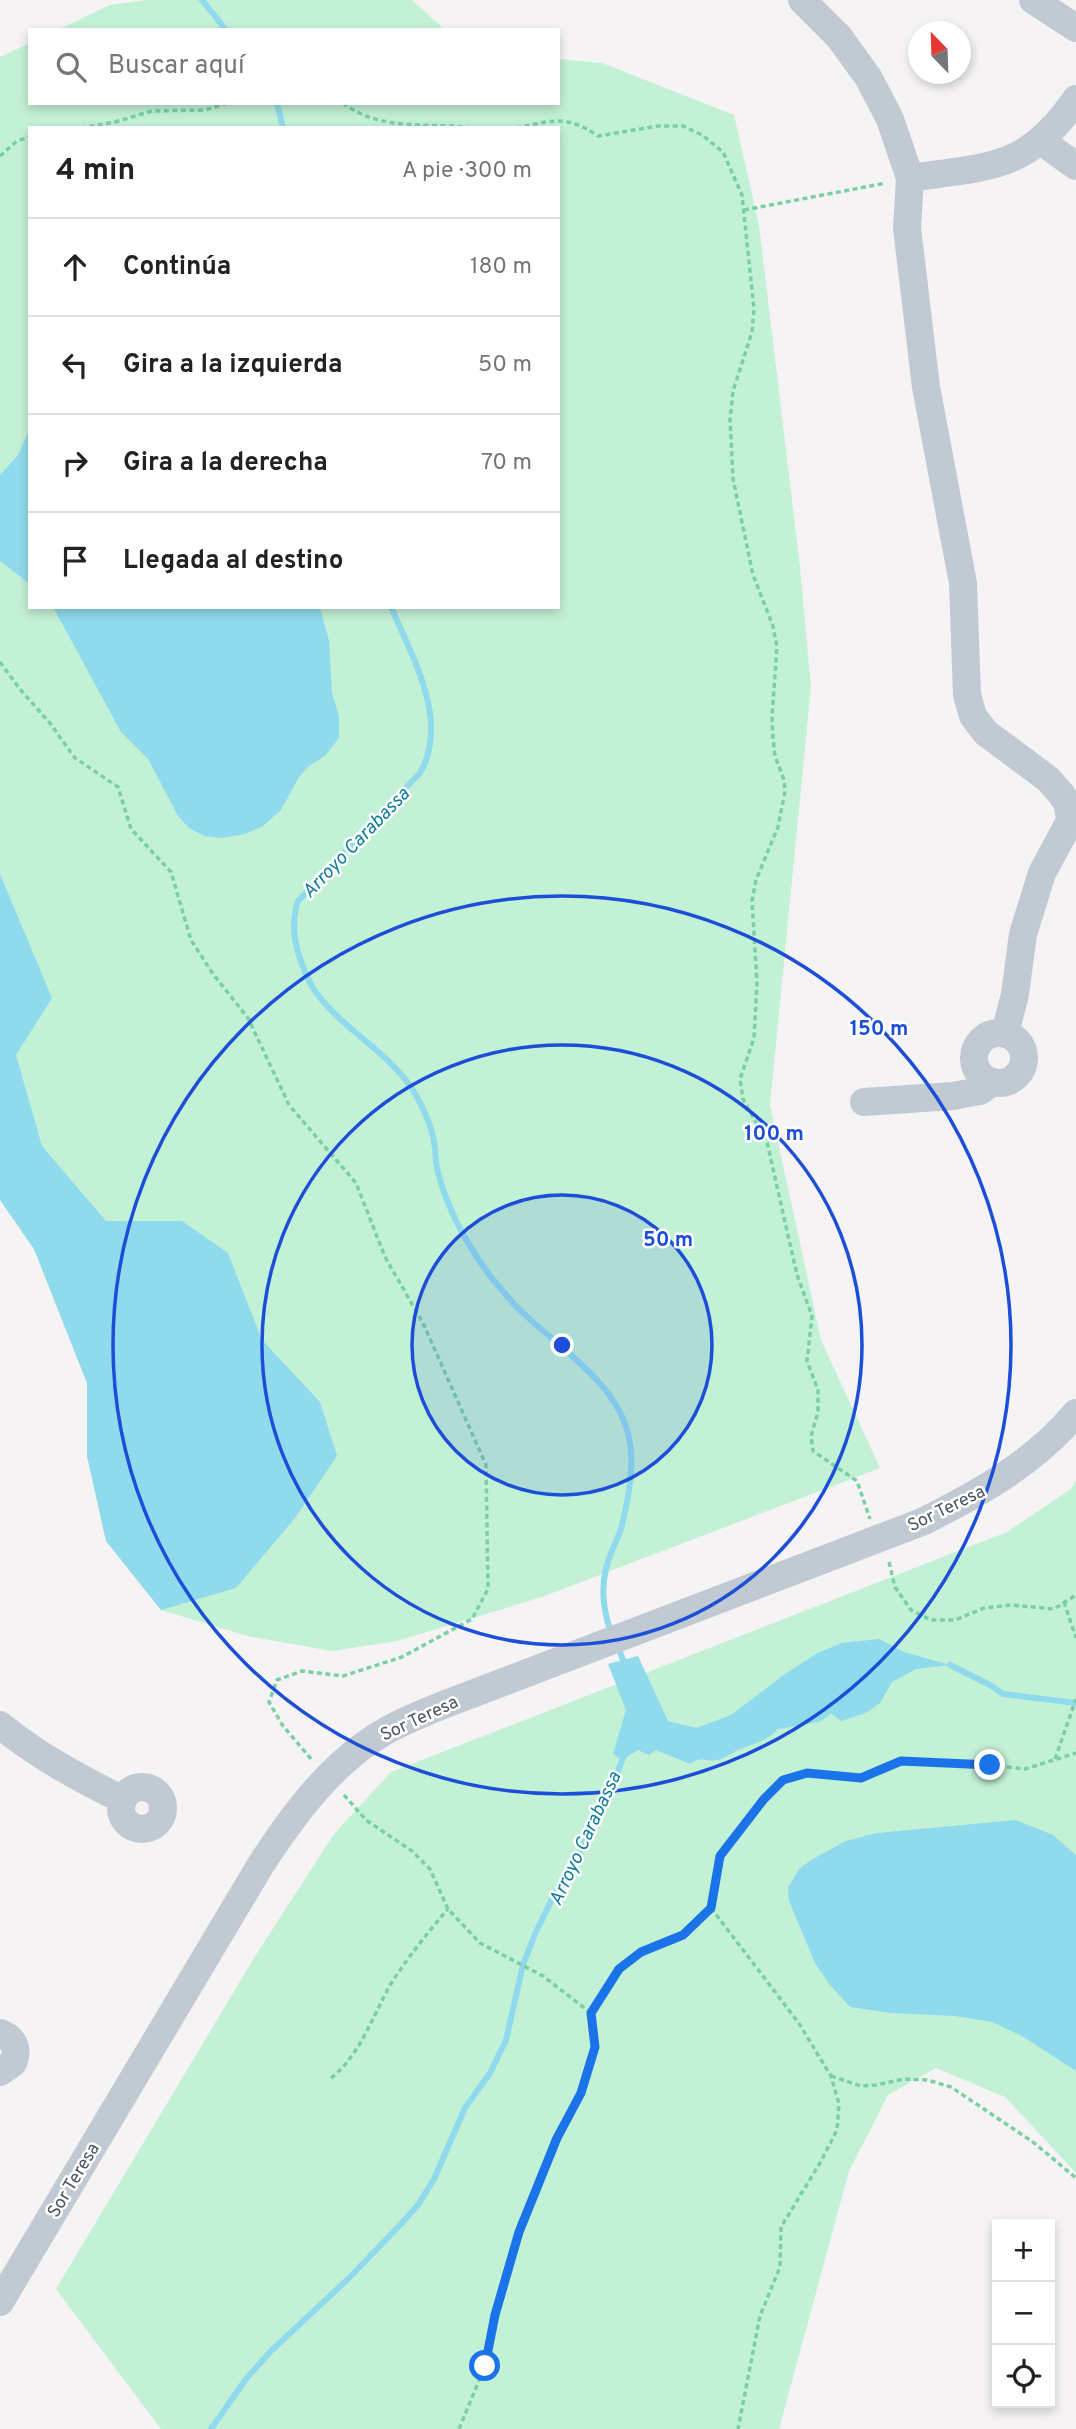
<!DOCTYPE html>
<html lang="es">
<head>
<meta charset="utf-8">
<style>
  body { margin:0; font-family:Overpass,sans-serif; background:#f6f6f6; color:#222 }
  .controls { position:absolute; right:21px; bottom:21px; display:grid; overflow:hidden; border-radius:0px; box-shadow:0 4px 10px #0003 }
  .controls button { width:63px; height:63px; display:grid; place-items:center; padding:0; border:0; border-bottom:2px solid #e0e0e0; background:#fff; color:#222; font:35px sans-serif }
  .compass { position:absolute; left:908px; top:21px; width:63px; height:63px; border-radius:50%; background:#fff; box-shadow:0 4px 10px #0003; rotate:337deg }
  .stop { position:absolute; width:21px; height:21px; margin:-16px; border:5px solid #1a73e8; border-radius:50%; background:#fff }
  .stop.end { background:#1a73e8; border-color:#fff; box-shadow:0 2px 7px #0008 }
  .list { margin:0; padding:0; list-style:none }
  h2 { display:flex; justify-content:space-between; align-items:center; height:91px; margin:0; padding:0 28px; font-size:30px }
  h2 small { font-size:23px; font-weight:400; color:#767676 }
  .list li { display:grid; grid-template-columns:46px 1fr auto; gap:21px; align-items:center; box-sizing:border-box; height:98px; padding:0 28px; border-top:2px solid #e0e0e0 }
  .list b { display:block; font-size:26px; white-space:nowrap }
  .list em { font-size:23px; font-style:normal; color:#767676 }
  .icon { flex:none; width:38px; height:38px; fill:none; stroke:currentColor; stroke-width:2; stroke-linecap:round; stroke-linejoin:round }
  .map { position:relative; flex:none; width:1076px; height:2429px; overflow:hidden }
  .search { position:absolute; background:#fff; box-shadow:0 4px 10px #0003; left:28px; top:28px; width:532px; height:77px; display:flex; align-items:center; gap:18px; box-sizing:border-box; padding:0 24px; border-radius:0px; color:#767676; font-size:26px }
  .panel { position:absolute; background:#fff; box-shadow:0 4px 10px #0003; left:28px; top:126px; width:532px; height:483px; border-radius:0px }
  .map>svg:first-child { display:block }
</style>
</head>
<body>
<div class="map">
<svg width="1076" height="2429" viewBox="0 0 1076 2429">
  <rect width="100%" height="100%" fill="#f5f3f3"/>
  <g fill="#c3f1d5" fill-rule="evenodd">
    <polygon points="147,0 412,0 445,30 57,30 110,5"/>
    <path d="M30,43V103H558V59L602,63L734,115L759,225L800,567L811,687L770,1105L821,1340L880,1468L542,1597L397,1641L332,1651L247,1636L161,1610L106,1541L87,1456V1383L34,1249L0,1200V57ZM30,128H558V607H30Z"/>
    <polygon points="1076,1481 1076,2173 1005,2097 936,2068 888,2095 849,2171 779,2429 161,2429 56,2289 254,1958 334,1834 391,1772 1007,1532 1071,1489"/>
  </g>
  <g fill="#90daee">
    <polygon points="30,428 30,584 0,561 0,475 18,455"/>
    <polygon points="53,607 320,607 329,641 332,693 339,716 339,738 325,756 309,766 299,777 281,810 263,826 245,834 222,838 204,836 189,828 178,816 148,759 121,732"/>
    <polygon points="0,874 52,998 16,1055 42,1146 106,1221 182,1221 228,1253 262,1340 320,1402 337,1456 295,1518 236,1588 161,1610 106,1541 87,1456 87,1383 34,1249 0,1200"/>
    <path d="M879,1639L904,1652L950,1665L916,1669L892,1682L880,1703L866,1713L841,1721L831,1713C827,1716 825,1719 821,1721C819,1722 781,1729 778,1729C766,1742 754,1743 738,1750C731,1753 724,1759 717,1760C705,1763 704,1755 690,1764L656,1750L649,1755L638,1750L622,1760L613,1754L626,1710L608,1664L638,1656L668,1721L696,1728L731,1715L785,1674L816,1654L841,1643Z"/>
    <polygon points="1016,1820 1053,1835 1076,1855 1076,2071 1022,2036 992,2022 955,2016 891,2013 850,2007 830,1985 815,1963 789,1901 788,1888 799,1869 811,1860 846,1841 877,1833"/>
  </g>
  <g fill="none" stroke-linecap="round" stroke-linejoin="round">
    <g stroke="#90daee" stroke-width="6">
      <polyline points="202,0 226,30"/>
      <polyline points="277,103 283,128"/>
      <path d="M391,607C412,656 450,721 420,773L298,901C292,918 293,934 298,952C302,965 307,980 315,991C344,1032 393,1053 417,1097C424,1110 432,1128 434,1142C436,1151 435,1160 437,1168C446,1207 467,1245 491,1277C500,1288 509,1299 519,1309C554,1344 613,1380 627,1430C636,1459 629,1496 622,1525C618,1540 609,1554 606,1569C601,1590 604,1613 611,1632"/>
      <polyline points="617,1645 626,1667"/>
      <polyline points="950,1665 990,1685 1003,1694 1076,1703"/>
      <polyline points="211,2429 246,2379 271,2351 349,2278 401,2224 418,2205 434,2179 465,2108 490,2073 506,2040 523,1965 535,1934 553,1897 578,1855 609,1793 625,1753"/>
    </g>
    <g stroke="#7ad0a6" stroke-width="3.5" stroke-dasharray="5 3.5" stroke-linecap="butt">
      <path d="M343,103C381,132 427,122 472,128"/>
      <polyline points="81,128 115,122 152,111 205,110 228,103"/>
      <path d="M516,128C551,121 566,114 598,136L658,126H683L702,135L723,152L742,195L754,309L752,332L733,391L730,419L733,479L753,575L773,626L777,647L772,717L773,738L775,756L784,780L785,791L778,827L756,880L752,901L757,983L754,1038L740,1079L743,1099L767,1142L797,1275L812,1316L807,1361L818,1390V1412L811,1436L813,1451L857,1481L870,1519"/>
      <polyline points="0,156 17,141 30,137"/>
      <polyline points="744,210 886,183"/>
      <polyline points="0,662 19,688 49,722 75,758 118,787 131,829 171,872 191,940 213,974 248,1018 289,1105 356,1183 385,1257 423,1323 486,1465 488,1589 472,1619 402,1657 343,1676 302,1671 277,1680 269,1702 283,1726 312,1760"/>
      <polyline points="889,1562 895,1587 911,1610 931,1620 955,1620 984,1608 1011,1605 1054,1609 1076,1595"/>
      <polyline points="1064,1602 1076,1638"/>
      <polyline points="1055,1759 1076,1699"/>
      <polyline points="344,1795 366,1820 412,1851 430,1869 448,1909 480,1943 543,1976 591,2013"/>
      <polyline points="711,1908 798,2022 831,2076 839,2104 837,2130 820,2163 781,2227 780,2267 760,2316 738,2429"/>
      <polyline points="831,2076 861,2086 876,2085 904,2079 927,2080 951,2087 1033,2142 1076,2178"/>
      <path d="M331,2078C362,2053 372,2016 392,1982C409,1956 428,1932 448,1909"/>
      <polyline points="459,2429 485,2366 495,2315 519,2232 557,2138 581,2093 595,2047 591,2013 619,1969 641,1952 683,1935 711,1908 720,1856 764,1799 783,1780 807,1773 861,1778 901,1761 990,1765 1025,1769 1076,1753"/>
    </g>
    <g stroke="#c1cad2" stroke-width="28">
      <polyline points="802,0 839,37 868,77 890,119 910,178 907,228 926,387 963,583 967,695 973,716 986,733 1048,779 1062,795 1068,805 1070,821 1042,873 1023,934 1015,994 1005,1033"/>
      <polyline points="1033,0 1076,28"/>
      <polyline points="1041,141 1076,166"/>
      <path d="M910,178C989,166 1027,171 1076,99"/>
      <circle cx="999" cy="1058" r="25"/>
      <polyline points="864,1102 953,1096 980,1091 993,1082"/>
      <path d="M0,1725C38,1756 79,1778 123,1800"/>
      <circle cx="142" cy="1808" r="21"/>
      <path d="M0,2033C14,2038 19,2049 13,2063L0,2072"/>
      <path d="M0,2302L260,1866C293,1815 331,1763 384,1732C403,1721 423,1713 443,1705L922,1522C980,1493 1034,1463 1076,1413"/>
    </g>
  </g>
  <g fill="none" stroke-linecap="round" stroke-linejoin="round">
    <polyline stroke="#1a73e8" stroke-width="9" points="485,2366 495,2315 519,2232 557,2138 581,2093 595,2047 591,2013 619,1969 641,1952 683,1935 711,1908 720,1856 764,1799 783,1780 807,1773 861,1778 901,1761 990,1765"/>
  </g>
  <circle cx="562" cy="1345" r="150" fill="#1d4ed8" fill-opacity=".12"/>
  <g fill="none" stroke="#1d4ed8" stroke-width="3.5">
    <circle cx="562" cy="1345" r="150"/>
    <circle cx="562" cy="1345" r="300"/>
    <circle cx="562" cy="1345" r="449"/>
  </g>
  <g text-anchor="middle" stroke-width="5" stroke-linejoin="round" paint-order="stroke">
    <g font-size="18" fill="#4a5661" stroke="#fff">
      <text transform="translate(946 1508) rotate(-26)" y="6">Sor Teresa</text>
      <text transform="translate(419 1718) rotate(-25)" y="6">Sor Teresa</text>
      <text transform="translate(73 2180) rotate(-59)" y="6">Sor Teresa</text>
    </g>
    <g font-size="19" font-style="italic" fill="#0c7c9b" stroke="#fff">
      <text transform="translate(355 842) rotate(-46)" y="7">Arroyo Carabassa</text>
      <text transform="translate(584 1838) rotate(-65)" y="7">Arroyo Carabassa</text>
    </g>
  </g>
  <circle cx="562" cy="1345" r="10" fill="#1d4ed8" stroke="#fff" stroke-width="3.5"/>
  <g font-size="21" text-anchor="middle" font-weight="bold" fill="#1d4ed8" stroke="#fff" stroke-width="5" stroke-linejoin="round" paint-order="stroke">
    <text x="879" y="1035">150 m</text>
    <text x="774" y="1140">100 m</text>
    <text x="668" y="1246">50 m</text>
  </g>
</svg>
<div class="controls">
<button>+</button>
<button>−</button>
<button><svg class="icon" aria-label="locate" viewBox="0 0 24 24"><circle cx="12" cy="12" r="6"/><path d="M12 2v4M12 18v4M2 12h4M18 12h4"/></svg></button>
</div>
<svg class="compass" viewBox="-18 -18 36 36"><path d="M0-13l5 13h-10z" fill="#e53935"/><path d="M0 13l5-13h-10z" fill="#767676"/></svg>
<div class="stop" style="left:485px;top:2366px"></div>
<div class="stop end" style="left:990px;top:1765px"></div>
<div class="search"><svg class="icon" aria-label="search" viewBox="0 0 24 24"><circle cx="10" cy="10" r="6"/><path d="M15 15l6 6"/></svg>Buscar aquí</div>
<section class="panel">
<h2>4 min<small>A pie · 300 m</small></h2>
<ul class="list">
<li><svg class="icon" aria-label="ahead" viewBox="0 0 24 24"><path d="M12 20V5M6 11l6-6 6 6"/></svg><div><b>Continúa</b></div><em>180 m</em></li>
<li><svg class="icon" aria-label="left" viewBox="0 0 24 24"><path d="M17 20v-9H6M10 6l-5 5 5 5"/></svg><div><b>Gira a la izquierda</b></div><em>50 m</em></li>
<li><svg class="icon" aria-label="right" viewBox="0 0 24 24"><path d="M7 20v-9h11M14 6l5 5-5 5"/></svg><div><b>Gira a la derecha</b></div><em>70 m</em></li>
<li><svg class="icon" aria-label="arrive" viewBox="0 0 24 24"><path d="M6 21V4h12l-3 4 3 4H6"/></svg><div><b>Llegada al destino</b></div></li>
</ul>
</section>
</div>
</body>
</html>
